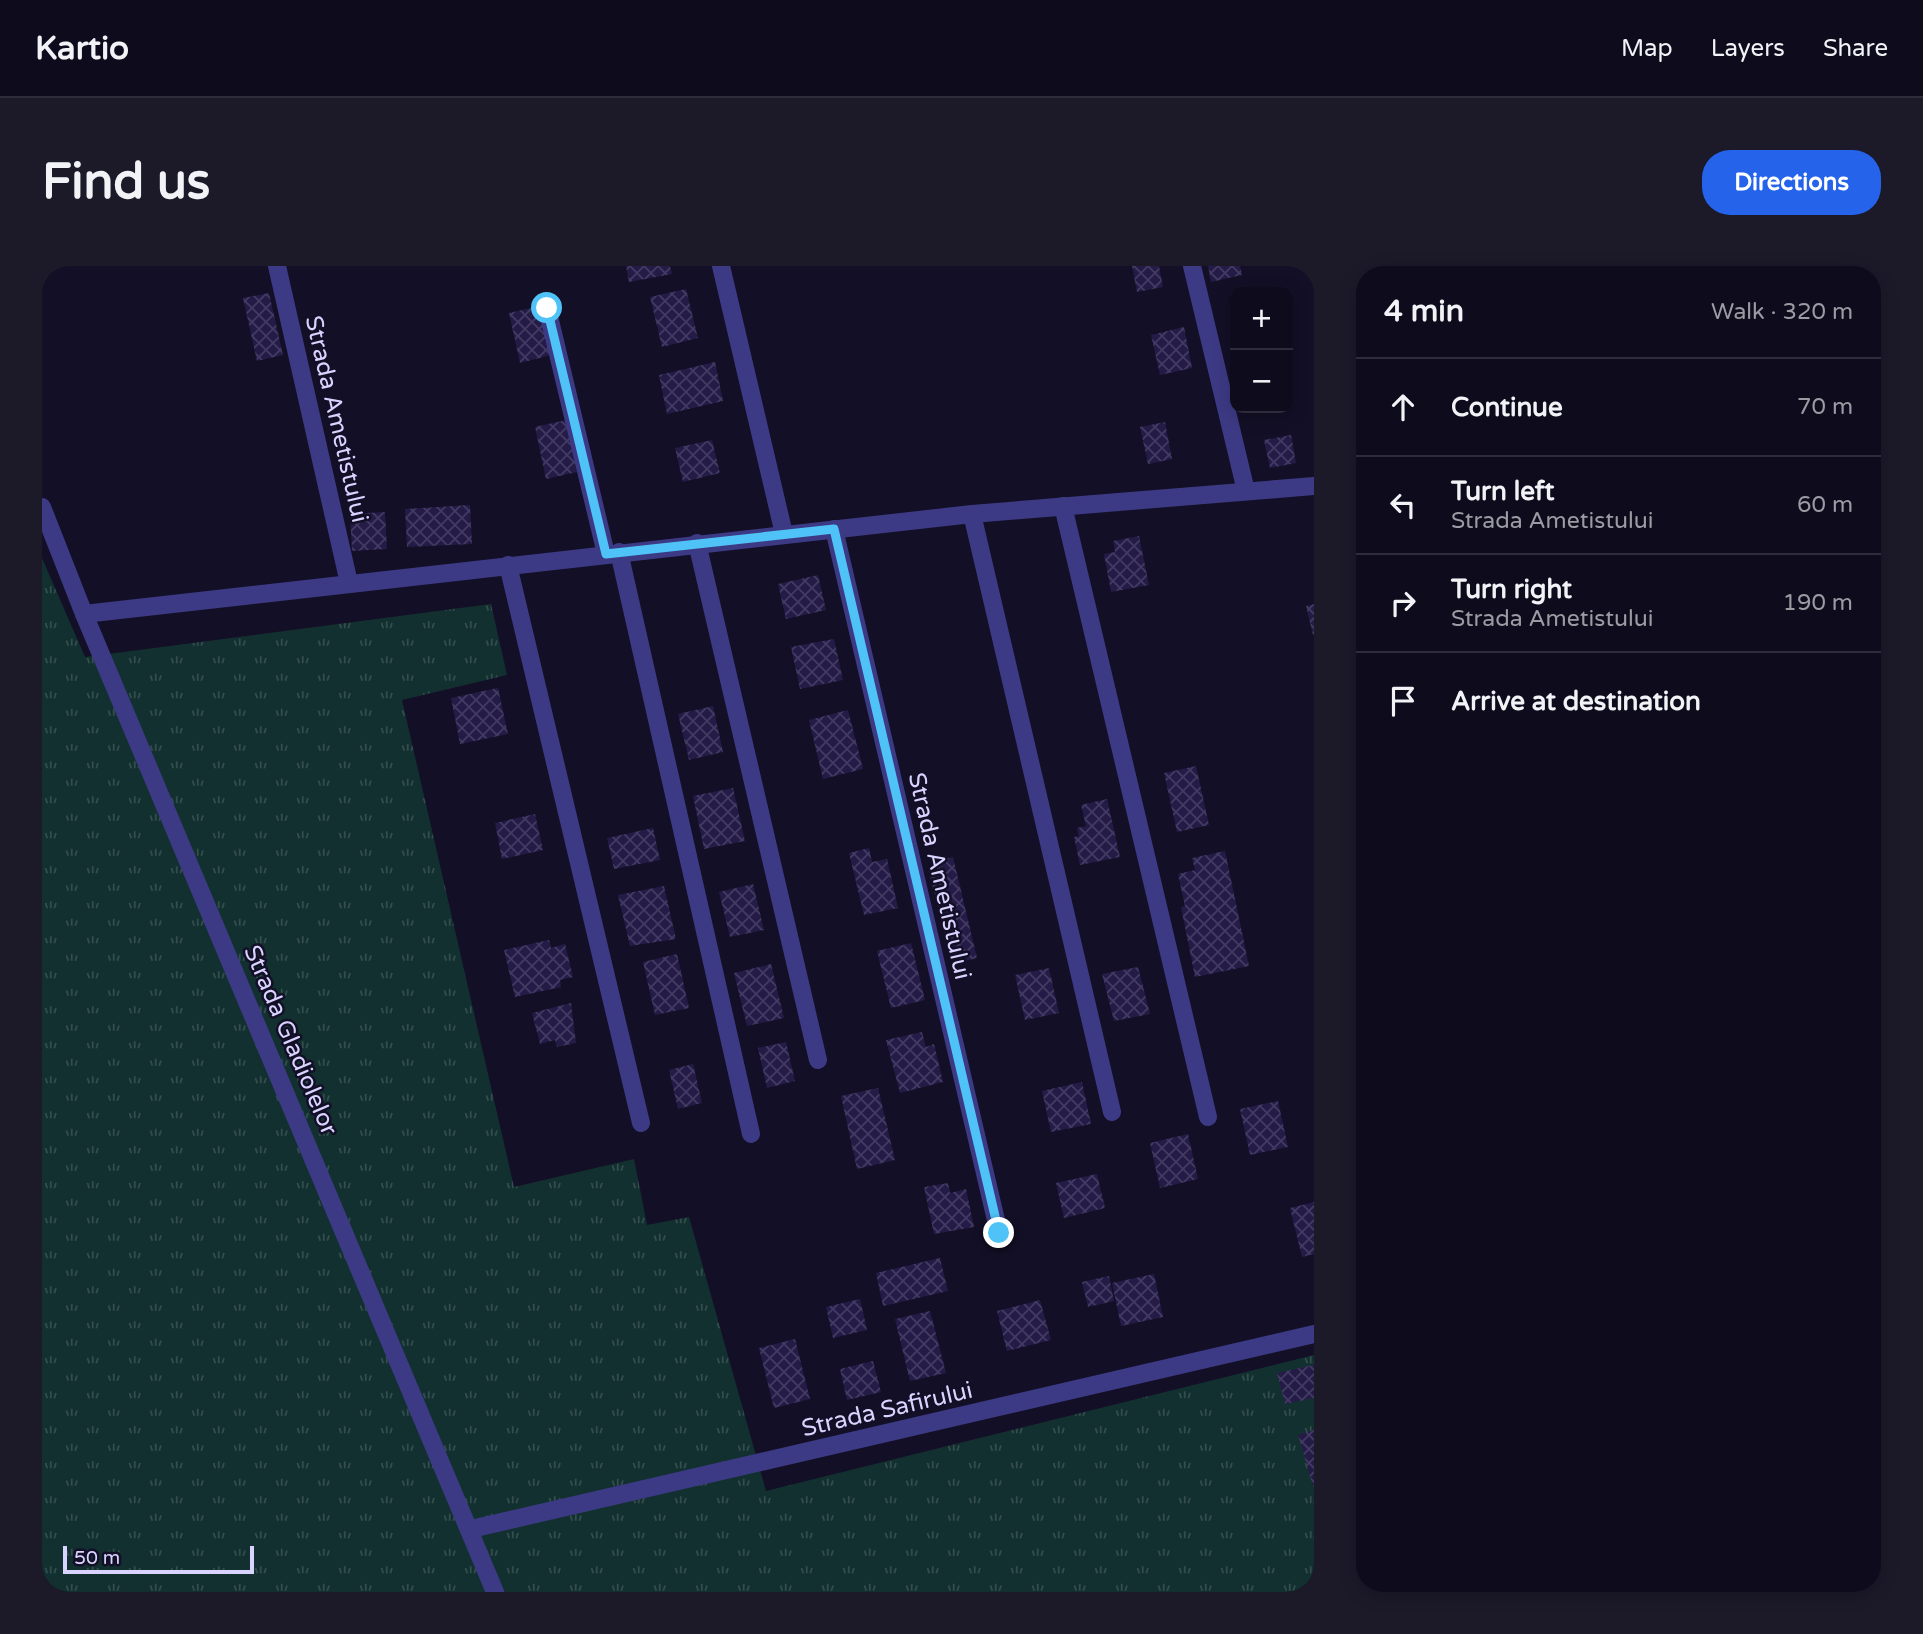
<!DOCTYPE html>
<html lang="en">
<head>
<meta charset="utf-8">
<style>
  body { margin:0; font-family:"Varela Round",sans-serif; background:#1c1929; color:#f1f3f6 }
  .controls { position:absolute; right:21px; top:21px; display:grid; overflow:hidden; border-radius:14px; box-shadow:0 4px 18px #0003 }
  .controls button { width:63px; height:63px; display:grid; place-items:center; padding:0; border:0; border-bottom:2px solid #2e2b3b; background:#0e0b1c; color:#f1f3f6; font:35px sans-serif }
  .scale { position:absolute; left:21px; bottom:18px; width:191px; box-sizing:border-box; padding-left:7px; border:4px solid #d9d4ff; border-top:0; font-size:19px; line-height:24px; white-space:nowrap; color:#d9d4ff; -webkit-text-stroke:5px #130f26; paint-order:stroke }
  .stop { position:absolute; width:21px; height:21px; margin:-16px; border:5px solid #4fc3f7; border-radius:50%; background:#fff }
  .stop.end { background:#4fc3f7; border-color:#fff; box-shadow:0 2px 7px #0008 }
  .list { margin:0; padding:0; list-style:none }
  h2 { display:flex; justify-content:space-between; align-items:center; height:91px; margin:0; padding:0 28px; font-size:30px }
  h2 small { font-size:23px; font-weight:400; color:#9b9ba3 }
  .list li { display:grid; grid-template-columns:46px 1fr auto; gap:21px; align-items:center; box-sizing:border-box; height:98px; padding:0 28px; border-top:2px solid #2e2b3b }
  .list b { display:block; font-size:26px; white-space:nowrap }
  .list p { margin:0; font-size:23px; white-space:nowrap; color:#9b9ba3 }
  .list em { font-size:23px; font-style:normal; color:#9b9ba3 }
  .icon { flex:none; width:38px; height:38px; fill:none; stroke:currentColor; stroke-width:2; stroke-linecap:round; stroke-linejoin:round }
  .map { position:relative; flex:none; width:1272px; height:1326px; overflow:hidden; border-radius:28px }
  header { display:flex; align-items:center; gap:42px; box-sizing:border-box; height:98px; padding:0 35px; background:#0e0b1c; border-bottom:2px solid #2e2b3b }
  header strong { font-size:33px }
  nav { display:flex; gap:38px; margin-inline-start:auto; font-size:24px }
  .intro { display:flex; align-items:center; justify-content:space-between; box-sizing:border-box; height:168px; padding:0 42px }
  h1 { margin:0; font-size:49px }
  .button { padding:18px 32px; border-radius:28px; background:#2563eb; color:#fff; font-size:24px; font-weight:700 }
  main { display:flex; gap:42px; padding:0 42px }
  aside { flex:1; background:#0e0b1c; border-radius:28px; box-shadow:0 4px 18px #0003 }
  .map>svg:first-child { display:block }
</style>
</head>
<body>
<header>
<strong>Kartio</strong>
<nav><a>Map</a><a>Layers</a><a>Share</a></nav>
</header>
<div class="intro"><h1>Find us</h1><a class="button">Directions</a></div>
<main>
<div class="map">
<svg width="1272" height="1326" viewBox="0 0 1272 1326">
  <defs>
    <pattern id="grass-tufts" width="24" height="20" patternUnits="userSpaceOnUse" patternTransform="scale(1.75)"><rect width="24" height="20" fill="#12302f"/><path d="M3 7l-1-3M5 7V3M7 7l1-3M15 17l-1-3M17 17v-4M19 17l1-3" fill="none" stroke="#344d4e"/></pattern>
    <pattern id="building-cross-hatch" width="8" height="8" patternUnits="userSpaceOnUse" patternTransform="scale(1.75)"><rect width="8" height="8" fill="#241b47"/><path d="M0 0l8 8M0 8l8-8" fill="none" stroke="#433b63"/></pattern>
  </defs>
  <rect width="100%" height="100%" fill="#130f26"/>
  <polygon fill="url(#grass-tufts)" points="0,292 43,391 449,338 465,409 360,434 472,921 592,893 605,959 647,951 724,1225 1272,1089 1272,1326 0,1326"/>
  <g fill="url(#building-cross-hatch)">
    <polygon points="584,0 628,0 630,8 587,16"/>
    <polygon points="1090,0 1117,0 1121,21 1095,26"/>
    <polygon points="1166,0 1198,0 1200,9 1169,16"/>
    <polygon points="644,23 656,72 620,81 608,31"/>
    <polygon points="227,27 241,89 215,95 201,32"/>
    <polygon points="497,40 509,89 478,97 467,47"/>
    <polygon points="1142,61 1150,102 1118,109 1109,69"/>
    <polygon points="673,96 681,135 625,148 617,109"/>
    <polygon points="524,154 535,206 504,213 493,161"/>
    <polygon points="1123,156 1130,193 1106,198 1098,161"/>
    <polygon points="1249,169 1254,197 1228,202 1222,174"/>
    <polygon points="670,174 678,207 641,216 633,182"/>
    <polygon points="428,239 430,278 365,281 363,243"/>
    <polygon points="343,246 345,283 310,285 308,248"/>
    <polygon points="1097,270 1107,319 1069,326 1062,288 1073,286 1071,275"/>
    <polygon points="776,309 784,344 744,353 736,318"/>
    <polygon points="1272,338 1272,369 1271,369 1264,340"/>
    <polygon points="792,373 801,414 758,423 749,381"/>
    <polygon points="456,422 466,468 418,478 409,432"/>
    <polygon points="671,440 681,486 647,494 636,448"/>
    <polygon points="806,444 821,503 781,513 767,454"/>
    <polygon points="1154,500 1167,559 1135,566 1122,507"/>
    <polygon points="691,522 703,575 662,583 651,530"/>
    <polygon points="1065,533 1078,591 1038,599 1032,571 1037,570 1035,562 1044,560 1039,539"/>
    <polygon points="493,548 501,584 460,593 453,557"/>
    <polygon points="611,562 618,594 572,603 565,572"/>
    <polygon points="827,582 830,596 845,593 856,642 822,649 807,587"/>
    <polygon points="1183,585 1207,700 1153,711 1139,641 1143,640 1136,608 1153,604 1150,592"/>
    <polygon points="911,591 935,692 911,698 886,603 891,602 890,596"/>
    <polygon points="711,618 722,664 688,671 677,626"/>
    <polygon points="622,620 634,673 588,680 576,629"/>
    <polygon points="507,674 509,682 523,678 531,711 518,714 519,721 473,731 462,684"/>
    <polygon points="869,677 883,734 849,742 835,685"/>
    <polygon points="635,688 647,742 613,749 601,696"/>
    <polygon points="729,698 742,752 705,760 692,707"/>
    <polygon points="1096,701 1108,748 1072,755 1060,708"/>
    <polygon points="1007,702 1017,747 983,754 973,709"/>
    <polygon points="529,737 534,777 515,781 513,774 498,778 490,747"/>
    <polygon points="880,766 884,781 892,778 901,816 858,827 844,774"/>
    <polygon points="744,776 753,815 725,822 716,782"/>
    <polygon points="651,798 660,837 636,843 627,804"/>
    <polygon points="1040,816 1049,858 1009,866 1000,825"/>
    <polygon points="836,822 853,894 815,903 799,830"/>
    <polygon points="1236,835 1246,881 1208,889 1198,843"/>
    <polygon points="1146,868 1156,913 1118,922 1108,877"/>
    <polygon points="1055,908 1063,942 1022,952 1014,917"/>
    <polygon points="906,917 908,927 924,923 932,961 892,968 882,921"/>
    <polygon points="1272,936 1272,988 1260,991 1248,942"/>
    <polygon points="898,992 906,1025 841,1040 834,1007"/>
    <polygon points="1112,1008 1121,1051 1079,1060 1070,1017"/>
    <polygon points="1067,1010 1072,1035 1046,1041 1040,1016"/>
    <polygon points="818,1033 825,1064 791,1072 784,1041"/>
    <polygon points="998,1034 1009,1074 965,1085 955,1045"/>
    <polygon points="888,1045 904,1107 868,1115 853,1053"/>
    <polygon points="753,1073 768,1133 732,1142 717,1082"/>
    <polygon points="831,1095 839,1126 805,1134 798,1103"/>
    <polygon points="1272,1099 1272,1132 1243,1138 1235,1107"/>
    <polygon points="1272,1164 1272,1220 1271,1220 1256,1169"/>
  </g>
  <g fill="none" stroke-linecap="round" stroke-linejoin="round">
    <g stroke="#3d3a85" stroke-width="18">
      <polyline points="235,0 307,317"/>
      <polyline points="679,0 742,268"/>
      <polyline points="1150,0 1204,225"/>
      <polyline points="505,42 564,288"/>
      <polyline points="1021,240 1166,851"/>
      <polyline points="0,241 42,348 453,1326"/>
      <polyline points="930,248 1070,846"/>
      <polyline points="792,263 957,967"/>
      <polyline points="655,277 776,794"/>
      <polyline points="577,286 709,868"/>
      <polyline points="466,299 599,857"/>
      <polyline points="42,348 930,248 1272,220"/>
      <polyline points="429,1263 1272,1068"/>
    </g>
  </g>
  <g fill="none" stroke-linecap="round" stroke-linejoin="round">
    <polyline stroke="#4fc3f7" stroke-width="9" points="505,42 564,288 792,263 957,967"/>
  </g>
  <g text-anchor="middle" stroke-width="5" stroke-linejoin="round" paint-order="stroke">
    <g font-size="24" fill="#d9d4ff" stroke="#130f26">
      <text transform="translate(295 153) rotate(77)" y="8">Strada Ametistului</text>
      <text transform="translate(898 610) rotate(77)" y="8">Strada Ametistului</text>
      <text transform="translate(249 774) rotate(67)" y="8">Strada Gladiolelor</text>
      <text transform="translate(845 1143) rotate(-13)" y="8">Strada Safirului</text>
    </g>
  </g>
</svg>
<div class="controls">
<button>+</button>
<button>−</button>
</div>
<div class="scale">50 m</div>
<div class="stop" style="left:505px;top:42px"></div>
<div class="stop end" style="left:957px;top:967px"></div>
</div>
<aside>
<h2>4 min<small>Walk · 320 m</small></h2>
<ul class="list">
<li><svg class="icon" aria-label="ahead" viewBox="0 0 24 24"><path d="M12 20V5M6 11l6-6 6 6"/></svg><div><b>Continue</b></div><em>70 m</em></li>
<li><svg class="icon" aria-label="left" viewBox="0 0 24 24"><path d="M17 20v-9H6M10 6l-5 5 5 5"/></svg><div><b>Turn left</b><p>Strada Ametistului</p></div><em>60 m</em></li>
<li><svg class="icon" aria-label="right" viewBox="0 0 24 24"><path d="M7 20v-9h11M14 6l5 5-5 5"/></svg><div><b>Turn right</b><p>Strada Ametistului</p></div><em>190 m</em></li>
<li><svg class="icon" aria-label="arrive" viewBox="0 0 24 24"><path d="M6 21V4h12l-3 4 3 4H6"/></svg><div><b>Arrive at destination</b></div></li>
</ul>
</aside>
</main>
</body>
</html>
